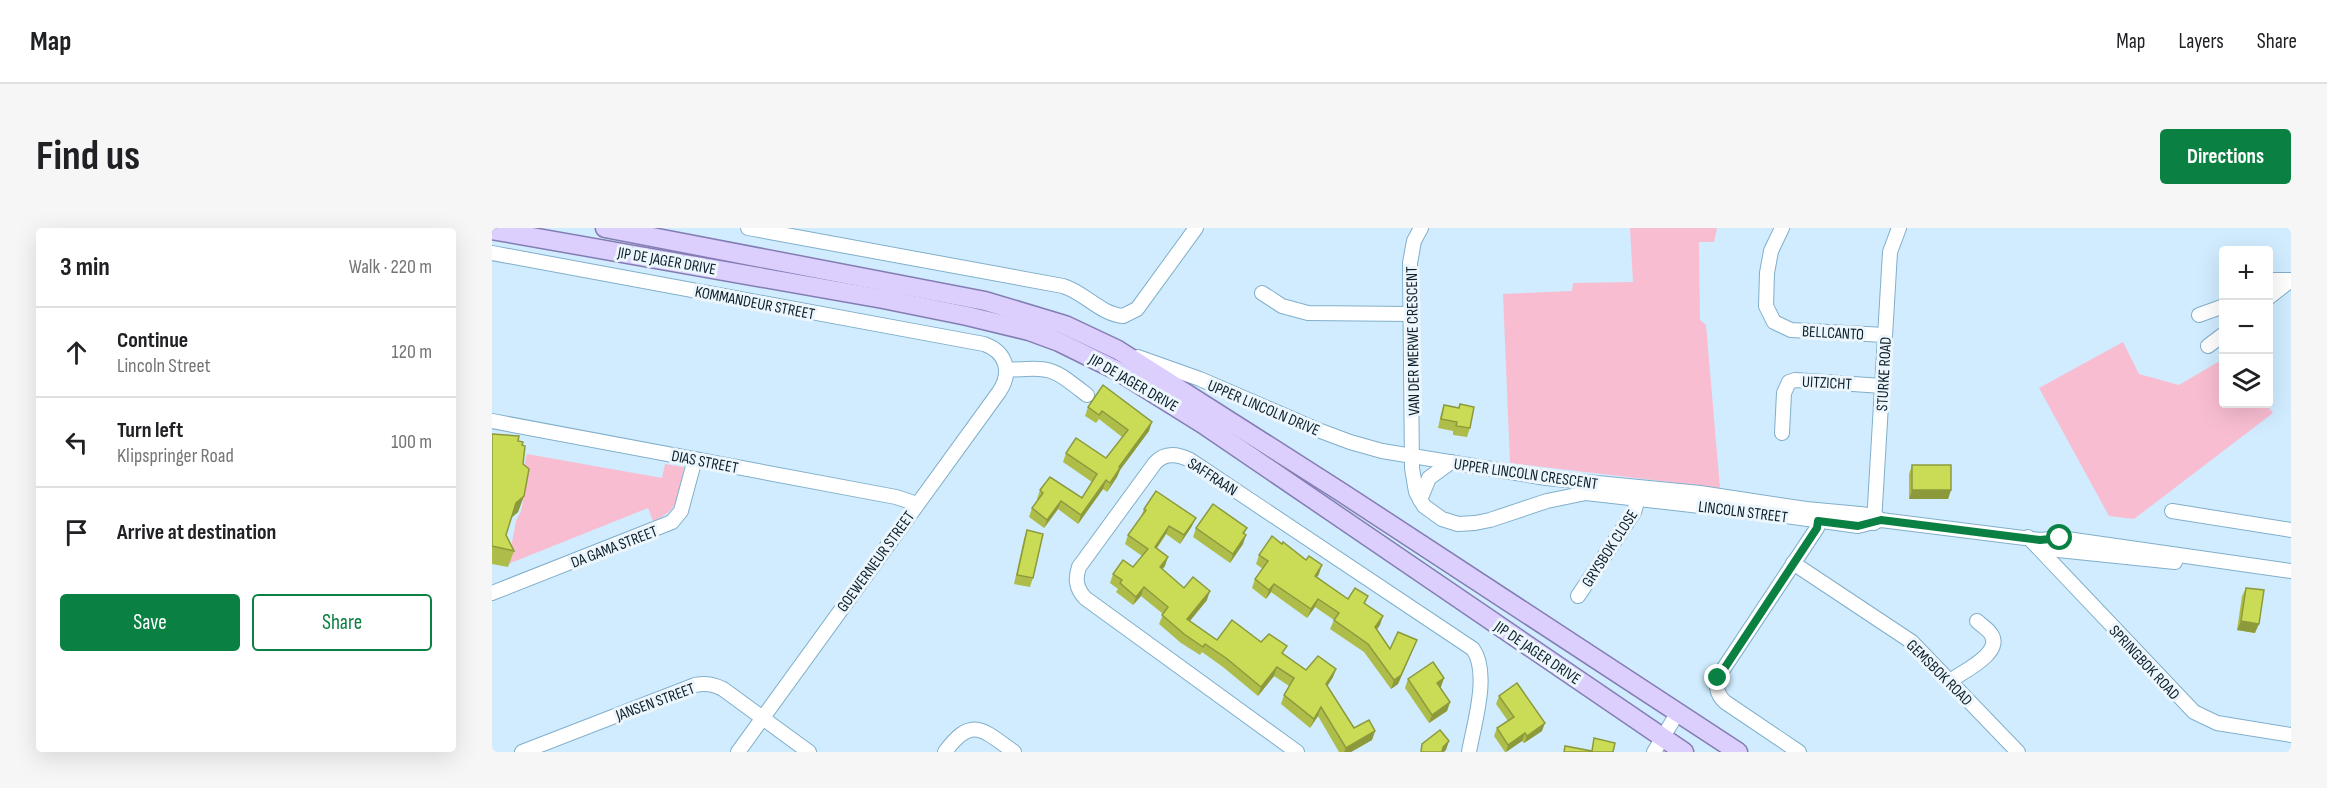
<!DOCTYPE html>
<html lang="en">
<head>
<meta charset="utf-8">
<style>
  body { margin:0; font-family:"Sofia Sans Condensed",sans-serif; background:#f6f6f6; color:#202124 }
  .controls { position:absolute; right:18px; top:18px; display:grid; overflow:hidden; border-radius:6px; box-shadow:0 6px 24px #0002 }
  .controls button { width:54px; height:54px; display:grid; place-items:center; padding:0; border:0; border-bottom:2px solid #e0e0e0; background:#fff; color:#202124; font:30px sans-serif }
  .stop { position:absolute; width:18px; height:18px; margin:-14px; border:4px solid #0b8043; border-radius:50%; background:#fff }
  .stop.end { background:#0b8043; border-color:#fff; box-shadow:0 2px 6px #0008 }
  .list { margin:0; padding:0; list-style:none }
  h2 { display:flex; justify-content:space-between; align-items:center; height:78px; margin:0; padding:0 24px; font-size:26px }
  h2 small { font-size:20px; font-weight:400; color:#757577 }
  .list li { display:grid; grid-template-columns:39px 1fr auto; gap:18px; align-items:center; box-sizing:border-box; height:90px; padding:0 24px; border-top:2px solid #e0e0e0 }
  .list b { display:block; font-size:22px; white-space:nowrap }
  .list p { margin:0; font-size:20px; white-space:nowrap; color:#757577 }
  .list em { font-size:20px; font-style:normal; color:#757577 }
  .actions { display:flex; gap:12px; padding:18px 24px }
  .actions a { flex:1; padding:14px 0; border:2px solid #0b8043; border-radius:6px; text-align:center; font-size:21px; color:#0b8043 }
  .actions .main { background:#0b8043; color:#fff }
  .icon { flex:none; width:33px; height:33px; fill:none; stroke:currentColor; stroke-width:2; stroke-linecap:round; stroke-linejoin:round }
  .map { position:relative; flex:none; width:1799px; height:524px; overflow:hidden; border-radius:6px }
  header { display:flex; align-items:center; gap:36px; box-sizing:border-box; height:84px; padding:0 30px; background:#fff; border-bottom:2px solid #e0e0e0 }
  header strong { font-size:28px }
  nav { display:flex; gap:33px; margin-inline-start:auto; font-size:21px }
  .intro { display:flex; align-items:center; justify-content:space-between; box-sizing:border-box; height:144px; padding:0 36px }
  h1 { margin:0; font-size:42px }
  .button { padding:15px 27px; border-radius:6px; background:#0b8043; color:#fff; font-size:21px; font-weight:700 }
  main { display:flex; gap:36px; padding:0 36px }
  aside { flex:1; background:#fff; border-radius:6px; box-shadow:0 6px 24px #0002 }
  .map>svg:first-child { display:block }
</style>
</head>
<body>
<header>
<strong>Map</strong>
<nav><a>Map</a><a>Layers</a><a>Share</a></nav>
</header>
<div class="intro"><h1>Find us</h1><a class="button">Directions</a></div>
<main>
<aside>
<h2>3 min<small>Walk · 220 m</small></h2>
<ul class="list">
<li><svg class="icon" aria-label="ahead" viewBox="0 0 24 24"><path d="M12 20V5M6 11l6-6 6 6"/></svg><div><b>Continue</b><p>Lincoln Street</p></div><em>120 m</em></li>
<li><svg class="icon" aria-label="left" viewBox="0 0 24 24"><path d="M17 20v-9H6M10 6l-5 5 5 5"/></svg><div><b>Turn left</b><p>Klipspringer Road</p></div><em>100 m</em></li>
<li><svg class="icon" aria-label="arrive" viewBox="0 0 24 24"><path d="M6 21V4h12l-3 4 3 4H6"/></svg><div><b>Arrive at destination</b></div></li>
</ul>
<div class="actions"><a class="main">Save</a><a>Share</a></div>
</aside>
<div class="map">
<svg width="1799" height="524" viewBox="0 0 1799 524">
  <rect width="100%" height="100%" fill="#d0ecfe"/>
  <g fill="#f8bdd1">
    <polygon points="1138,0 1225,0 1222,14 1207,14 1208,92 1214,97 1228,260 1018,235 1011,66 1080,63 1081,55 1141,54"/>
    <polygon points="1631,114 1647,146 1687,157 1726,134 1731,136 1732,176 1774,176 1781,185 1642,291 1617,288 1547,160"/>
    <path d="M35,226L170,250L173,236L192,239C186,267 190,281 161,293L156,280L16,336L24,293L29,283L34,260L30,247Z"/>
  </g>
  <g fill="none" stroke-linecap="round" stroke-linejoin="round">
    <defs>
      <g id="minor">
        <path d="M256,0L571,58C592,64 608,86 631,88L645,81L704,0"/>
        <polyline points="929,0 922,13 918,35 920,240 924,264 932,278 950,291 966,296 983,295 998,292 1055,273 1094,265 1287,287 1366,298 1389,292"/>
        <polyline points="1290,0 1279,23 1275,45 1274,78 1282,94 1299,102 1393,107"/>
        <path d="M0,25L492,116C515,124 520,145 507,164L246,524"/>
        <polyline points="1776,52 1799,52"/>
        <polyline points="770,65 790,78 816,85 918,86"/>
        <polyline points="1776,70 1799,52"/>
        <polyline points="1707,87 1732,78"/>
        <polyline points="1716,118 1732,106"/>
        <polyline points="646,129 708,151 826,202 858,214 890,223 1054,250 1208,265 1314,281 1368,286 1383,288 1389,292 1548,312 1568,310 1799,343"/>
        <path d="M515,142C560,139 559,139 595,167"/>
        <polyline points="0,193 404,269 425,276"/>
        <polyline points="1290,205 1292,165 1297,154 1303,152 1390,158"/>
        <polyline points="928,272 937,250 959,234"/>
        <polyline points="1680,283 1799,302"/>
        <polyline points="1382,295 1398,24 1407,0"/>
        <polyline points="1536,309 1702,484 1725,495 1799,507"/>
        <polyline points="1548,312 1566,322 1683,334"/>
        <polyline points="1301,335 1420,414 1526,524"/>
        <polyline points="0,365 180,294 189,283 203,231"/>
        <polyline points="1086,368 1142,284 1148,264"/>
        <path d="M1458,453C1470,444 1512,425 1499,406C1496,401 1489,397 1485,393"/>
        <path d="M30,524L203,457C214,455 221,456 231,461L317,524"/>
        <path d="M453,524C480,487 491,502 522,524"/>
        <path d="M805,524L593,370C584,360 583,351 587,339L663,235C673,224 686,226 698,232L981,421C998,445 982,496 977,524"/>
        <polyline points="1162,524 1186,484"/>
        <path d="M1307,524L1233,474C1224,466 1223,456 1228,446L1325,300L1327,284"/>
      </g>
      <g id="major">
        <polyline points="113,0 493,73 573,97 626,122 849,264 1246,524"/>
        <polyline points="0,2 391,71 475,88 537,103 567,114 626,143 711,196 1192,524"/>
      </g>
    </defs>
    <use href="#minor" stroke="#81afcb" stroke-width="16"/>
    <use href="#major" stroke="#847db3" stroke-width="21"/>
    <use href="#minor" stroke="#fff" stroke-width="14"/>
    <use href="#major" stroke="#dccffe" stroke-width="18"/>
  </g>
  <g fill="#aebd4a">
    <polygon points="611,157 657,203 628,242 625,249 615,264 611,261 586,296 566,281 552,300 537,289 540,280 546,272 545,271 548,262 590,270 600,254 571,234 574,225 614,230 630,209 607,191 604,195 593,188 596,179"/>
    <polygon points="968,176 978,200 975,209 961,207 961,203 946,200 949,186 952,177 966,180"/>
    <polygon points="0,206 26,213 30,217 32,268 26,284 19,290 14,307 22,323 16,339 0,336"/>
    <polygon points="1420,237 1459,262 1456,271 1417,271 1417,246"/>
    <polygon points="652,281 700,298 688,316 674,306 665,320 673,338 670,341 692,360 715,372 698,393 725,412 769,414 792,427 814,442 844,441 841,449 835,458 862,500 883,503 880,512 859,524 847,524 826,488 818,500 789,476 792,467 797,458 782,448 766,468 731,439 710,424 708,427 689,415 667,396 671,386 649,368 641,377 624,364 626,361 618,355 621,346 641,339 650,328 633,316 636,307 649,289"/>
    <polygon points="704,300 755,300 752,306 751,316 738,335 701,309"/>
    <polygon points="535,302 541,350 538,359 522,356 532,311"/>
    <polygon points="767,327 827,346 825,349 856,371 876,368 873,376 888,397 885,401 898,421 925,412 906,456 899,461 872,424 838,401 842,392 823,379 815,390 779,364 774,371 760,360 763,351 771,341 764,336"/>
    <polygon points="1754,360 1763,405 1745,402 1750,368"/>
    <polygon points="952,450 948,459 958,474 955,483 937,495 913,460 916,451"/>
    <polygon points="1007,468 1050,503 1032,515 1030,513 1014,524 1013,524 1002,508 1005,500 1016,493 1004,476"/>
  </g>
  <g fill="#8d9a3c">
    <polygon points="660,194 657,203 628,242 625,249 615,264 627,239"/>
    <polygon points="614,252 611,261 586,296 589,287"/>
    <polygon points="1420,262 1459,262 1456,271 1417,271"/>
    <polygon points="32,268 26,284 18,291 24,275"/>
    <polygon points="569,273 566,281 552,300 555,292"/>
    <polygon points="704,290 700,298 688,316 692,307"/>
    <polygon points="677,298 674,306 660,327 663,319"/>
    <polygon points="754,307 751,316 738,335 741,326"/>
    <polygon points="676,329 673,338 664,348 668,339"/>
    <polygon points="830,337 827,346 820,357 823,348"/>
    <polygon points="782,356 779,364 774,371 777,362"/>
    <polygon points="652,359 649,368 641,377 644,369"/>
    <polygon points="718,363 715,372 692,400 695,391"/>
    <polygon points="826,371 823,379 815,390 819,381"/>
    <polygon points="891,388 888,397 880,408 883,399"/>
    <polygon points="1749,393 1767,396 1763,405 1745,402"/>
    <polygon points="925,412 906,456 899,461 902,452"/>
    <polygon points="785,439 782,448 766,468 769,459"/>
    <polygon points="844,441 841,449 831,465 834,456"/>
    <polygon points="952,450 949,459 942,464 945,455"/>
    <polygon points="958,474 955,483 937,495 940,487"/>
    <polygon points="829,479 826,488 818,500 822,491"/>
    <polygon points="1053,495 1050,503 1032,515 1035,508"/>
    <polygon points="883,503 880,512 859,524 852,524 854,520"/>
    <polygon points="1033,505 1030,513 1014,524 1016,517"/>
    <polygon points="957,513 954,522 952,524 949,524 951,519"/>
  </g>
  <g fill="#cadc56" stroke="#8d9a3c" stroke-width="1.5">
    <polygon points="611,157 660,194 627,239 628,240 618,255 614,252 589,287 569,273 555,292 540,280 551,265 548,262 558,249 590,270 605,246 574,225 584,210 614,230 636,202 610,183 607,187 596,179"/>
    <polygon points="968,176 982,179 978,200 964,198 965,194 949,191 952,177 967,180"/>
    <polygon points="0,206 27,208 26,213 31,214 30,217 33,218 31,236 37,241 32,268 24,275 14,307 22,323 0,318"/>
    <rect x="1420" y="237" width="39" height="25"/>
    <polygon points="664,263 704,290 692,307 677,298 663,319 676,329 668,339 692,360 701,349 718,363 695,391 725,412 740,392 769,414 777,406 795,418 790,425 814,442 826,428 844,441 834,456 862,500 877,492 883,503 854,520 829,479 822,491 792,467 802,450 785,439 769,459 734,430 713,416 711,419 692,406 670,387 676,379 652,359 644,369 628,355 630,352 621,346 631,332 641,339 656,321 636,307 654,282 652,281"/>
    <polygon points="721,276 755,300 751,305 754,307 741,326 704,300"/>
    <polygon points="535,302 551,306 541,350 525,347"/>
    <polygon points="780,308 790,316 791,314 814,332 817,328 830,337 823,348 856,371 863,360 876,368 872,375 891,388 883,399 898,421 906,404 925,412 909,447 902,452 876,416 842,392 847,385 826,371 819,381 782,356 777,362 763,351 776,333 767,327"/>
    <polygon points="1754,360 1772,362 1767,396 1749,393"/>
    <polygon points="941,434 952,450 945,455 958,474 940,487 916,451"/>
    <polygon points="1025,455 1053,495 1035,508 1033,505 1016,517 1005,500 1022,489 1007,468"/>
    <polygon points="948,502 957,513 951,519 950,524 929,524 930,516"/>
    <polygon points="1102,510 1123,515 1121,524 1072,524 1073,518 1100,523"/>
  </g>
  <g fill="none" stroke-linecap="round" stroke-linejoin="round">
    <polyline stroke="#0b8043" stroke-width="8" points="1226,450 1325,300 1326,293 1366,298 1389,292 1548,312 1568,310"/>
  </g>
  <g text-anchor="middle" stroke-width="6" stroke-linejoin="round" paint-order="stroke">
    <g font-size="16" fill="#0d1f2a" stroke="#ecf6fc">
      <text transform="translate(175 32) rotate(10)" y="6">JIP DE JAGER DRIVE</text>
      <text transform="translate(263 74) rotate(11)" y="6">KOMMANDEUR STREET</text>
      <text transform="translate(1341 104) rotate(3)" y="6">BELLCANTO</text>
      <text transform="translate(920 113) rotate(-91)" y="6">VAN DER MERWE CRESCENT</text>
      <text transform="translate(1391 146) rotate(-87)" y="6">STURKE ROAD</text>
      <text transform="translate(642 154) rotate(30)" y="6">JIP DE JAGER DRIVE</text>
      <text transform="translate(1335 154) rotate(3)" y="6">UITZICHT</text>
      <text transform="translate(772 179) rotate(23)" y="6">UPPER LINCOLN DRIVE</text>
      <text transform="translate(213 233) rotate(11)" y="6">DIAS STREET</text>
      <text transform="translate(1034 245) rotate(8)" y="6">UPPER LINCOLN CRESCENT</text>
      <text transform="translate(721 248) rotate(33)" y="6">SAFFRAAN</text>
      <text transform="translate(1251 283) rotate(7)" y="6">LINCOLN STREET</text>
      <text transform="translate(122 318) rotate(-21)" y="6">DA GAMA STREET</text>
      <text transform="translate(1117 320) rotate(-57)" y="6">GRYSBOK CLOSE</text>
      <text transform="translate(383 333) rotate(-54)" y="6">GOEWERNEUR STREET</text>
      <text transform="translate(1046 424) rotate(34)" y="6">JIP DE JAGER DRIVE</text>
      <text transform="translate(1653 434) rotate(47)" y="6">SPRINGBOK ROAD</text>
      <text transform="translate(1448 444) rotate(45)" y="6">GEMSBOK ROAD</text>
      <text transform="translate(163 473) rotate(-20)" y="6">JANSEN STREET</text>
    </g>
  </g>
</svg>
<div class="controls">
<button>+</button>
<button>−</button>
<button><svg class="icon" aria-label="layers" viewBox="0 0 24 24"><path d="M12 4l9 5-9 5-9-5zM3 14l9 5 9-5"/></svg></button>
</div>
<div class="stop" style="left:1568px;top:310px"></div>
<div class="stop end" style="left:1226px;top:450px"></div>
</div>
</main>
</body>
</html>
